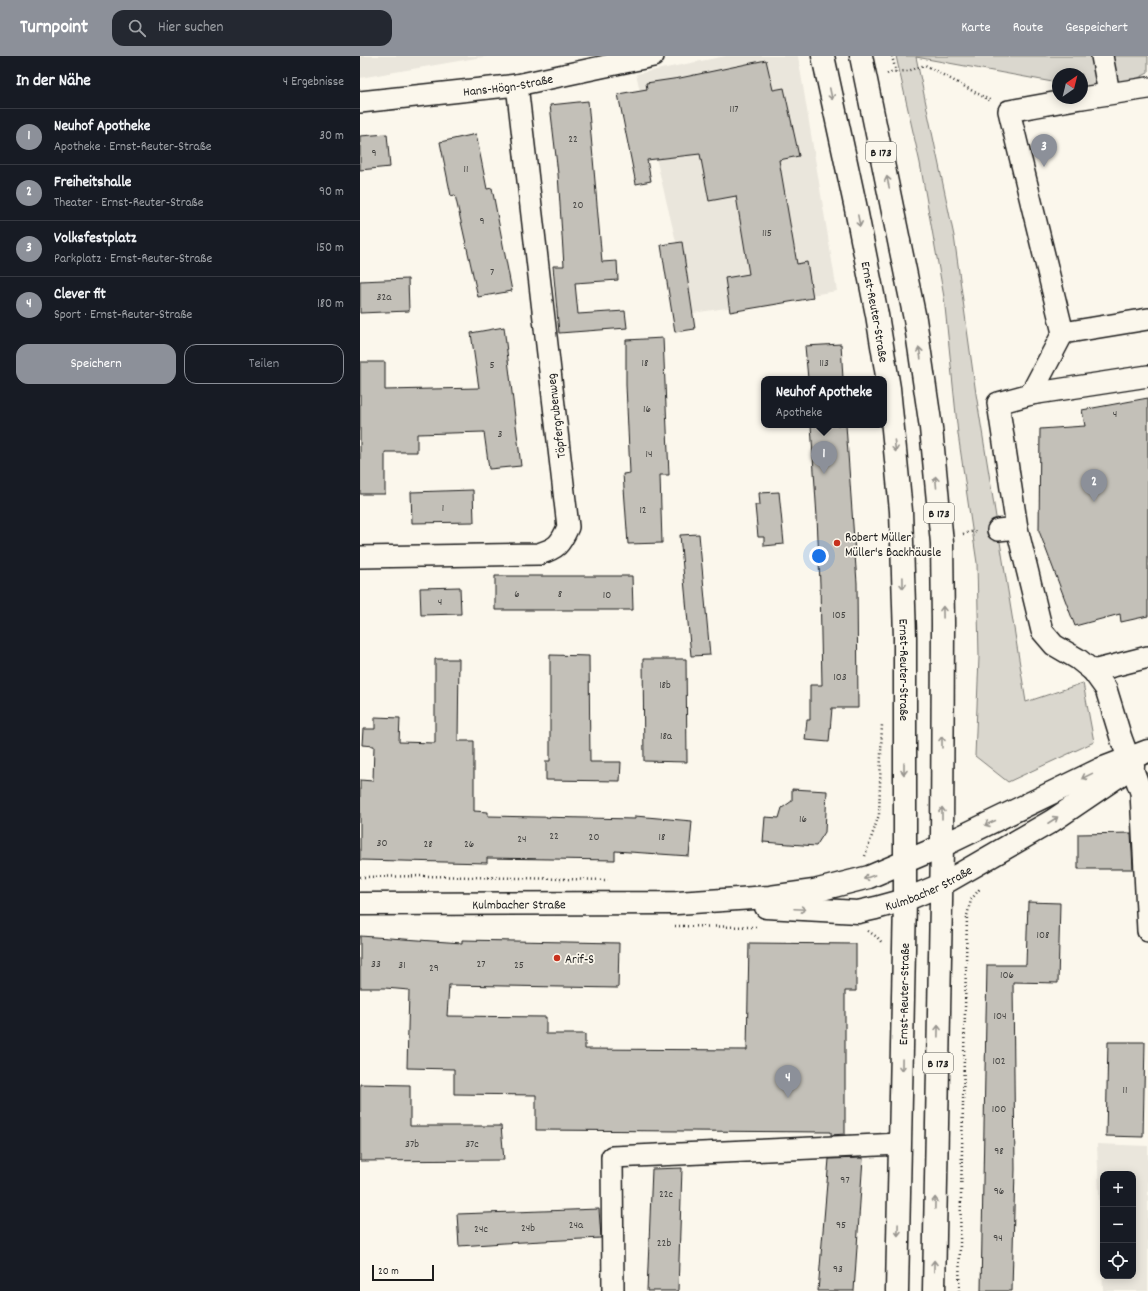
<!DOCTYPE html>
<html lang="de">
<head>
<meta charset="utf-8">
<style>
  body { margin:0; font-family:Dekko,sans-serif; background:#242831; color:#f1f3f6 }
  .controls { position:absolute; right:12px; bottom:12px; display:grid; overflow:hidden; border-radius:8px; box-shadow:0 2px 10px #0003 }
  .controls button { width:36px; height:36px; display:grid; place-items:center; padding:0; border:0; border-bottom:1px solid #363941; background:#171b24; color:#f1f3f6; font:20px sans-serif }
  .compass { position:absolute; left:692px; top:12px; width:36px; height:36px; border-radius:50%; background:#171b24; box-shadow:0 2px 10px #0003; rotate:35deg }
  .scale { position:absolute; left:12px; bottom:10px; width:62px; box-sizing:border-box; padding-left:4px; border:2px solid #1c1c1c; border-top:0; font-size:11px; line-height:14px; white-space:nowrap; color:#1c1c1c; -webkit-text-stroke:3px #fbf7ec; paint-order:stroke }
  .you { position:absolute; left:459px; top:500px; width:14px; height:14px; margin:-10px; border:3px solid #fff; border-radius:50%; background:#1a73e8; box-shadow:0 0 0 6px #1a73e833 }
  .badge { display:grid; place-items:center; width:26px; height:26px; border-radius:50%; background:#8c9099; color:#fff; font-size:13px; font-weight:700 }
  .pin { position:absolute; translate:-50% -33px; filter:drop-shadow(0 1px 2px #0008) }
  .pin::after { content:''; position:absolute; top:21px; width:14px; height:12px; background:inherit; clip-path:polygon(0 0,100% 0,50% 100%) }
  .popup { position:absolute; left:401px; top:320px; width:126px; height:52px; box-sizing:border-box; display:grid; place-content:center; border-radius:8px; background:#171b24; filter:drop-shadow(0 1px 3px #0005); font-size:13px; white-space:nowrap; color:#9ea1a6 }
  .popup b { font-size:15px; color:#f1f3f6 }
  .popup::after { content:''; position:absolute; left:50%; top:100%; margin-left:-8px; border:8px solid transparent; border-top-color:#171b24 }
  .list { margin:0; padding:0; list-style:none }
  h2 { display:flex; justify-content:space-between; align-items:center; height:52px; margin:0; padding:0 16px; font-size:17px }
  h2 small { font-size:13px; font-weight:400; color:#9ea1a6 }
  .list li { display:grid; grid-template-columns:26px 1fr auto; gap:12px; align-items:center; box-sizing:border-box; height:56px; padding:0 16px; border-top:1px solid #363941 }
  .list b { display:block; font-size:15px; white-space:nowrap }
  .list p { margin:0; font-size:13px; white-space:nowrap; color:#9ea1a6 }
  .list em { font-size:13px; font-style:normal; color:#9ea1a6 }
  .actions { display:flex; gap:8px; padding:12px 16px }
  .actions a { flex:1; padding:9px 0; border:1px solid #8c9099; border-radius:12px; text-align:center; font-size:14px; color:#8c9099 }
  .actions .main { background:#8c9099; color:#fff }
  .icon { flex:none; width:22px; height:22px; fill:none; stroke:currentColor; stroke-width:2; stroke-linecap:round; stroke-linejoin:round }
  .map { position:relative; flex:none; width:788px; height:1235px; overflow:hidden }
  header { display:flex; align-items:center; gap:24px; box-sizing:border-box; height:56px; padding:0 20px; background:#8c9099; color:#fff }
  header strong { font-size:19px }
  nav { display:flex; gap:22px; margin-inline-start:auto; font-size:14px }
  .search { width:280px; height:36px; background:#242831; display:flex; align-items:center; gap:10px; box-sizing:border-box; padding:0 14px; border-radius:12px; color:#9ea1a6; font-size:15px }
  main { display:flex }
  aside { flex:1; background:#171b24 }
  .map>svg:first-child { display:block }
</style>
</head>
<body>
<header>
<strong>Turnpoint</strong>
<div class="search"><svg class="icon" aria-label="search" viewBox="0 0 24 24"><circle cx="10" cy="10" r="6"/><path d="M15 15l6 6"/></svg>Hier suchen</div>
<nav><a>Karte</a><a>Route</a><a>Gespeichert</a></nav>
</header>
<main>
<aside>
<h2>In der Nähe<small>4 Ergebnisse</small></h2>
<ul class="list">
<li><span class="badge">1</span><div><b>Neuhof Apotheke</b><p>Apotheke · Ernst-Reuter-Straße</p></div><em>30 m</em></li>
<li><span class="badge">2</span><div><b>Freiheitshalle</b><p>Theater · Ernst-Reuter-Straße</p></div><em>90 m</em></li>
<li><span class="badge">3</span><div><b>Volksfestplatz</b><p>Parkplatz · Ernst-Reuter-Straße</p></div><em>150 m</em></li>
<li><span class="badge">4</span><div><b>Clever fit</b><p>Sport · Ernst-Reuter-Straße</p></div><em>180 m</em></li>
</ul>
<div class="actions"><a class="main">Speichern</a><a>Teilen</a></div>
</aside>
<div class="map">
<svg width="788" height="1235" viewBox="0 0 788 1235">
  <rect width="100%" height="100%" fill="#fbf7ec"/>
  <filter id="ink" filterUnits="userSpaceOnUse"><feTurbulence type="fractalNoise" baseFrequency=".025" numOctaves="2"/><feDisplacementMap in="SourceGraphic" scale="8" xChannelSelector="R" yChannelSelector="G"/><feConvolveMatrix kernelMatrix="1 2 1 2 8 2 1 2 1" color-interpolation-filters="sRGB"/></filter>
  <g filter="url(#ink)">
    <g fill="#eae6dc" fill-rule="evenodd">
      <polygon points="0,0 128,0 0,22"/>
      <polygon points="366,0 438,0 477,235 333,257 276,18"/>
      <path d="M737,1088L788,1090V1235H743ZM743,1118H773V1220H743Z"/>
    </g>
    <polygon fill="#dad7ce" stroke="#7b7a75" points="536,0 788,0 788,17 749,37 722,32 722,18 698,18 698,27 556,1 594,180 616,338 666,646 723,627 734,686 648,726 615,700 619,601 617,507 598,378 584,241 560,107"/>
    <g fill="#c3c0b8" stroke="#1c1c1c">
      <polygon points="406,4 413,34 424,32 439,100 419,104 437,208 447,206 453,242 370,256 365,222 389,218 376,140 349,145 340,98 287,104 291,125 276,128 258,38 287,33 286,27 320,22"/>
      <polygon points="228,45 242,206 257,205 258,224 215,227 218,258 265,255 267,272 199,277 193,210 204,210 198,118 190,49"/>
      <polygon points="27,78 30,111 0,114 0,80"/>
      <polygon points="116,78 127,133 132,132 152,235 118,241 95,139 91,140 80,86"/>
      <polygon points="322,186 335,273 315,276 301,189"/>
      <polygon points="48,223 49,255 0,257 0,225"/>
      <polygon points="144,271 161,410 129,413 124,376 57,378 57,396 25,396 25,438 0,438 0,306 25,306 25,334 119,332 111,277"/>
      <polygon points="303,282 309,419 300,419 302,487 268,488 263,418 270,417 266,329 266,284"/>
      <polygon points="481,288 483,323 448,323 445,290"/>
      <polygon points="788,342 788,560 761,566 760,558 715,570 679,475 680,373 725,370 722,354"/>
      <polygon points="451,369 486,369 497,527 498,652 472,652 469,686 445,684 447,664 450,664 450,629 462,629 460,528 457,461"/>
      <polygon points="113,434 114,466 52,467 51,436"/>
      <polygon points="419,436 424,488 404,490 404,481 398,481 395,449 400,449 399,437"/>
      <polygon points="339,478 350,599 331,600 320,479"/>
      <polygon points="135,520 272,520 273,554 135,554"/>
      <polygon points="100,531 101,558 61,559 60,532"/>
      <polygon points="190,599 229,600 230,706 261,706 260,725 186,724 186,705 190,705"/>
      <polygon points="75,603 99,603 98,685 114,685 114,755 128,756 128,760 275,763 275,760 332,765 329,800 255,795 255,804 127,802 127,807 0,804 0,724 13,725 14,690 2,689 3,673 15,673 15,661 40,662 39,686 75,687"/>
      <polygon points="283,603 326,603 327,706 284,705"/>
      <polygon points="432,733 467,735 465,776 456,790 403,786 405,761 419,762 422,752 432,745"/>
      <polygon points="771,777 773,813 718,813 718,778"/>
      <polygon points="668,846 700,847 698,927 653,926 655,1113 652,1235 621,1235 627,909 666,909"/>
      <polygon points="0,880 102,887 102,884 259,887 258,932 89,929 87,960 186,961 186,978 225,978 225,993 387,994 389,887 496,888 496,935 485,935 485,1078 471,1079 471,1076 176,1074 176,1039 94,1038 94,1013 47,1012 49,934 25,932 0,932"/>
      <polygon points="748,986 785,986 783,1081 746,1080"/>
      <polygon points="0,1028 50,1029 50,1070 141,1070 144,1104 0,1105"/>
      <polygon points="503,1102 494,1235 458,1235 469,1103"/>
      <polygon points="322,1112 318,1235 287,1235 292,1113"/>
      <polygon points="239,1153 241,1182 144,1187 99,1190 97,1158"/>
    </g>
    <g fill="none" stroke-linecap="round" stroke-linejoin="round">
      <defs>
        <g id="minor">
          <polyline points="742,0 749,37"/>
          <polyline points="722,42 788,32"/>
          <path id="s1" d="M0,46L157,29L293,0"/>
          <polyline points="703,277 788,263"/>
          <polyline points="788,320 671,338 638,347 657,472 682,575 694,589 718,603 733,615 746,633 761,682 781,736 788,875"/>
          <polyline points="671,338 703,277 649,55 721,42"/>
          <polyline points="638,474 657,472"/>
          <path d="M0,501L179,498C197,492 200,489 208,471L157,29"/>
          <polyline points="733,615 788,601"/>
          <polyline points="253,1235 252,1101 540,1088"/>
        </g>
        <g id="major">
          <path id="s2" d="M463,0L495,148L517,259L529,332L541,455L545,581V844L537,1235"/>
          <polyline points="501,0 555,263 571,372 582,487 583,567 582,790 574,1235"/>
          <path id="s3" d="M0,848L317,847L410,841L454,835L509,821L582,790L741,713L788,695"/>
          <path id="s4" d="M406,851L498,856L516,852L545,844L581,829L692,765L773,710"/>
        </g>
      </defs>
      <use href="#minor" stroke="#1c1c1c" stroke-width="24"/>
      <use href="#major" stroke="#1c1c1c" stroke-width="25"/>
      <g stroke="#1c1c1c" stroke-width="2.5" stroke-dasharray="1 3" stroke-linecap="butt">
        <polyline points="532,0 536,16"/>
        <polyline points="527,18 531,16 548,15 565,9 631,45"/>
        <polyline points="603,478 610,476 617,475"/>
        <polyline points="505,800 519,759 522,667"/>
        <polyline points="0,821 65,820 248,824"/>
        <polyline points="315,870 396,871"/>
        <polyline points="508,875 517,881 523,888"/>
        <polyline points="599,1235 607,860 611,844 621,831"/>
      </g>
      <use href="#minor" stroke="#fbf7ec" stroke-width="21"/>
      <use href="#major" stroke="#fbf7ec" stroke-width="22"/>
    </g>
    <defs><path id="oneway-shaft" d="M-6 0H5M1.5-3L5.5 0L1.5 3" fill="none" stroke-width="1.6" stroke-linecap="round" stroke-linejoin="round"/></defs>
    <g stroke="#97948e">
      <use href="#oneway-shaft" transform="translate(471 38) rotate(78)"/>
      <use href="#oneway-shaft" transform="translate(528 126) rotate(-102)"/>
      <use href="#oneway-shaft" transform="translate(499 165) rotate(79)"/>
      <use href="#oneway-shaft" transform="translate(560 297) rotate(-98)"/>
      <use href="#oneway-shaft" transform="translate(535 390) rotate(84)"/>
      <use href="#oneway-shaft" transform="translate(576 426) rotate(-95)"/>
      <use href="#oneway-shaft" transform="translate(543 527) rotate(89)"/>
      <use href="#oneway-shaft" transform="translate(583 556) rotate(-91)"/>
      <use href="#oneway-shaft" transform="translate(582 686) rotate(-90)"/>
      <use href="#oneway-shaft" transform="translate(544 713) rotate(90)"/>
      <use href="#oneway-shaft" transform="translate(727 720) rotate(154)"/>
      <use href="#oneway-shaft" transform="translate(582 757) rotate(-90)"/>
      <use href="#oneway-shaft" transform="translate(693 764) rotate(-33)"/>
      <use href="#oneway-shaft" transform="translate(630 767) rotate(155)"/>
      <use href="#oneway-shaft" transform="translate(509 821) rotate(160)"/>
      <use href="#oneway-shaft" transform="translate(440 853) rotate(3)"/>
      <use href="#oneway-shaft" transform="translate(578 975) rotate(-89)"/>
      <use href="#oneway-shaft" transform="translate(542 1009) rotate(91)"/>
      <use href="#oneway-shaft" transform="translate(575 1147) rotate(-89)"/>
      <use href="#oneway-shaft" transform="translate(538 1174) rotate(91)"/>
      <use href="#oneway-shaft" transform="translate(574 1210) rotate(-89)"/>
    </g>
  </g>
  <g fill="#c8321e" stroke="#fbf7ec" stroke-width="1.5">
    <circle cx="477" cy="487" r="4"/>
    <circle cx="197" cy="902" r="4"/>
  </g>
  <g text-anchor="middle" stroke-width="3.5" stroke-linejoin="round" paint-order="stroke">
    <g font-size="11" fill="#464543">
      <text x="374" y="56">117</text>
      <text x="213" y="86">22</text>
      <text x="14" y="100">9</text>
      <text x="106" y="116">11</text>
      <text x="218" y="152">20</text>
      <text x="122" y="168">9</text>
      <text x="407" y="180">115</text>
      <text x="132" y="219">7</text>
      <text x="24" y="244">32a</text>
      <text x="285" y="310">18</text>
      <text x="464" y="310">113</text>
      <text x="132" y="312">5</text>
      <text x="287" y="356">16</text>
      <text x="755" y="361">4</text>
      <text x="140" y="381">3</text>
      <text x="289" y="401">14</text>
      <text x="83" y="455">1</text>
      <text x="283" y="457">12</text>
      <text x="157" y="541">6</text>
      <text x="200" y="541">8</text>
      <text x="247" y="542">10</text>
      <text x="80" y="549">4</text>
      <text x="479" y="562">105</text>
      <text x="480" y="624">103</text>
      <text x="305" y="632">18b</text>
      <text x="306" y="683">18a</text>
      <text x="443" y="766">16</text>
      <text x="194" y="783">22</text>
      <text x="234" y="784">20</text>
      <text x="302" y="784">18</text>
      <text x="162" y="786">24</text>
      <text x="22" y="790">30</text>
      <text x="68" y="791">28</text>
      <text x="109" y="791">26</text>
      <text x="683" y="882">108</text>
      <text x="16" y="911">33</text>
      <text x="121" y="911">27</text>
      <text x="42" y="912">31</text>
      <text x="159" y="912">25</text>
      <text x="74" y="915">29</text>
      <text x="647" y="922">106</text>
      <text x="640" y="963">104</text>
      <text x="639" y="1008">102</text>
      <text x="765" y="1037">11</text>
      <text x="639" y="1056">100</text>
      <text x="52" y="1091">37b</text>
      <text x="112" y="1091">37c</text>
      <text x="639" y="1098">98</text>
      <text x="485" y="1127">97</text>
      <text x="639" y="1138">96</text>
      <text x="306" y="1141">22c</text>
      <text x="216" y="1172">24a</text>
      <text x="481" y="1172">95</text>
      <text x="168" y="1175">24b</text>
      <text x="121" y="1176">24c</text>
      <text x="638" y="1185">94</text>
      <text x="304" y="1190">22b</text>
      <text x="478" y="1216">93</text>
    </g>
    <g fill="#fbf7ec" stroke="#5f5e5a" stroke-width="1">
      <rect x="506" y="86" width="30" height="20" rx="3"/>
      <rect x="564" y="447" width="30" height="20" rx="3"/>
      <rect x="563" y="997" width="30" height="20" rx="3"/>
    </g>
    <g font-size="12" font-weight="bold" fill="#1c1c1c">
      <text x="521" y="100">B 173</text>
      <text x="579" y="461">B 173</text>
      <text x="578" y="1011">B 173</text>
    </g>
    <g font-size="13" fill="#1c1c1c" stroke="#fbf7ec">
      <text dy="5" stroke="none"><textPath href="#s1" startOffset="149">Hans-Högn-Straße</textPath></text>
      <text dy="5" stroke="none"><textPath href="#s2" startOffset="261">Ernst-Reuter-Straße</textPath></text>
      <text transform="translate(195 360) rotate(-97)" y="5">Töpfergrubenweg</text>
      <text dy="5" stroke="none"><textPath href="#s2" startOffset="621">Ernst-Reuter-Straße</textPath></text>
      <text dy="5" stroke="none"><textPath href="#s4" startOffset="167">Kulmbacher Straße</textPath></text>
      <text dy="5" stroke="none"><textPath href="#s3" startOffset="159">Kulmbacher Straße</textPath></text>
      <text transform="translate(543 938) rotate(-89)" y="5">Ernst-Reuter-Straße</text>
    </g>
    <g font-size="13" fill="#1c1c1c" stroke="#fbf7ec" text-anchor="start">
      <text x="485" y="485">Robert Müller<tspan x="485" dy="15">Müller's Backhäusle</tspan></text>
      <text x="205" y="907">Arif-S</text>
    </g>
  </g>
</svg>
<div class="controls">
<button>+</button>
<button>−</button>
<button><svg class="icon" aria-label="locate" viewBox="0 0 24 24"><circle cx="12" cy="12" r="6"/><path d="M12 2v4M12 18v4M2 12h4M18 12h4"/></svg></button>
</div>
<svg class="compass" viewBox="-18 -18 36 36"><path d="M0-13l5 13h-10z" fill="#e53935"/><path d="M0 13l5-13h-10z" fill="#9ea1a6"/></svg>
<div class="scale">20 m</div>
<div class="you"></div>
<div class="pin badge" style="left:464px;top:418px">1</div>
<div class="popup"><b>Neuhof Apotheke</b>Apotheke</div>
<div class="pin badge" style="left:734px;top:446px">2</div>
<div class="pin badge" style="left:684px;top:111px">3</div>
<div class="pin badge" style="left:428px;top:1042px">4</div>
</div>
</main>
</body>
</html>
